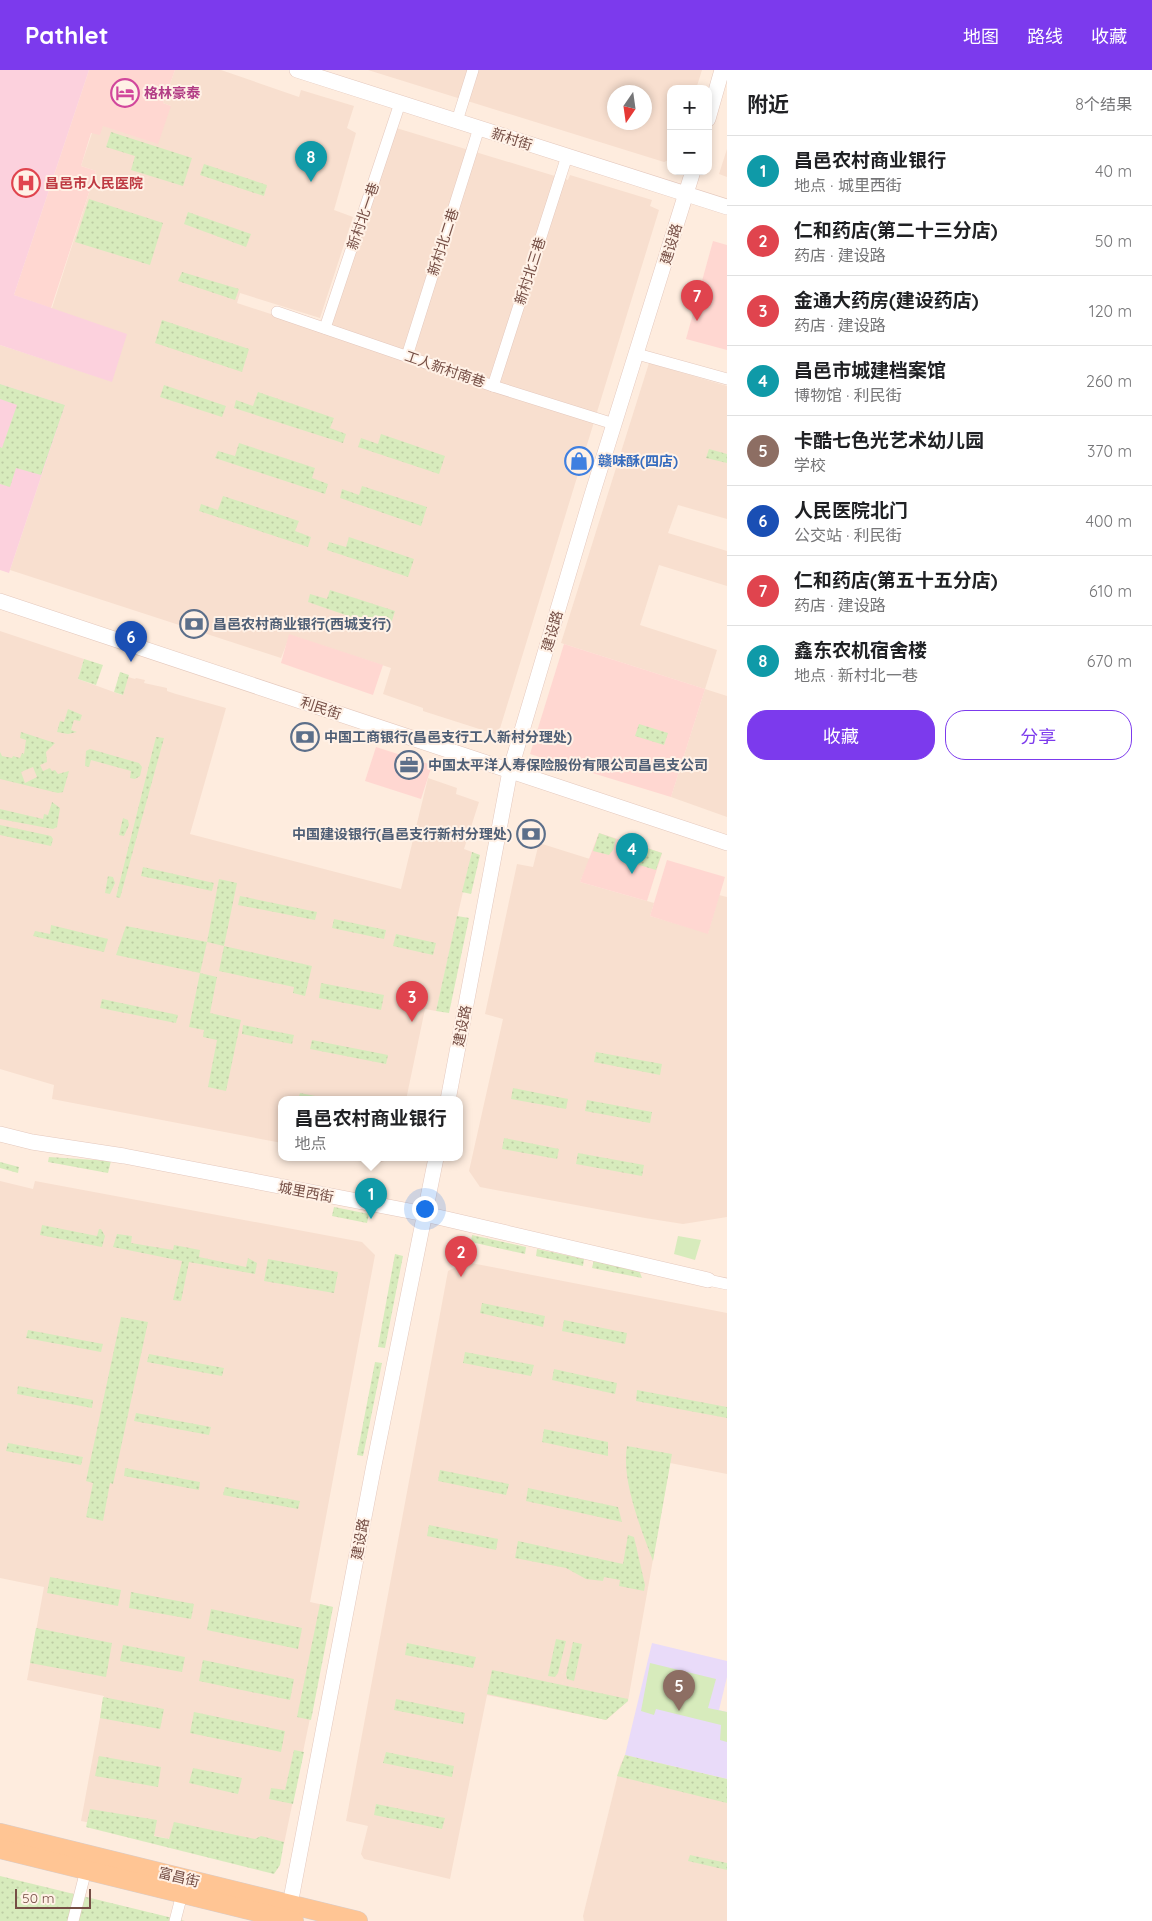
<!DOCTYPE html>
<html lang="zh">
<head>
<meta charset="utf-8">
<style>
  body { margin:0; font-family:Quicksand,"Noto Sans SC",sans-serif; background:#f2f2f2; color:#202124 }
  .controls { position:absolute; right:15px; top:15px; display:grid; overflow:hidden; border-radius:10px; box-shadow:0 2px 8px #0003 }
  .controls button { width:45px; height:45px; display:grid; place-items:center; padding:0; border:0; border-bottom:1px solid #e0e0e0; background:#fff; color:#202124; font:25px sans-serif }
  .compass { position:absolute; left:607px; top:15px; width:45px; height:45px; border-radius:50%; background:#fff; box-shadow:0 2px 8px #0003; rotate:193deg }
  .scale { position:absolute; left:15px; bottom:12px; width:76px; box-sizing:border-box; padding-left:5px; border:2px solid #754e45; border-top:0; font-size:14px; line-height:18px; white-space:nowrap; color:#754e45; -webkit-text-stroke:4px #fff1e6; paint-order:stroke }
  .you { position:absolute; left:424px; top:1138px; width:18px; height:18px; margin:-12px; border:4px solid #fff; border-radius:50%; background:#1a73e8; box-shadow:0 0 0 8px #1a73e833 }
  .badge { display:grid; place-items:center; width:32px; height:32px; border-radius:50%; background:#7c3aed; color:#fff; font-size:16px; font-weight:700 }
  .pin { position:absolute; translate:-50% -41px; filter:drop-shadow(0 1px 2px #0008) }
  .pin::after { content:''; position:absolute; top:26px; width:18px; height:15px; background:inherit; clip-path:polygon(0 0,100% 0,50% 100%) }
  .popup { position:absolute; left:278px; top:1026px; width:185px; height:65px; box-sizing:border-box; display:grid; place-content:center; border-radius:10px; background:#fff; filter:drop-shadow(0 1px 4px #0005); font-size:16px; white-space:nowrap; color:#757577 }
  .popup b { font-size:19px; color:#202124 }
  .popup::after { content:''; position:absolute; left:50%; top:100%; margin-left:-10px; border:10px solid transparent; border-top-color:#fff }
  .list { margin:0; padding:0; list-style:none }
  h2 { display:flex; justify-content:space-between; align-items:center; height:65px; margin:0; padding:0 20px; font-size:21px }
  h2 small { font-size:16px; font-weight:400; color:#757577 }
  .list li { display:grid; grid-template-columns:32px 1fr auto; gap:15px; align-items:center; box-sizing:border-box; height:70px; padding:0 20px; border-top:1px solid #e0e0e0 }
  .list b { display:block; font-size:19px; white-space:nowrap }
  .list p { margin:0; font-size:16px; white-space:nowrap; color:#757577 }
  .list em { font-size:16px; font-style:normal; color:#757577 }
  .actions { display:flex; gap:10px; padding:15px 20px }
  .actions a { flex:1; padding:11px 0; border:1px solid #7c3aed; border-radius:20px; text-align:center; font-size:18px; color:#7c3aed }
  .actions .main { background:#7c3aed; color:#fff }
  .map { position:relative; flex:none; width:727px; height:1851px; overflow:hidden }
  header { display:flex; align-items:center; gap:30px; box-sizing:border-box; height:70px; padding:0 25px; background:#7c3aed; color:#fff }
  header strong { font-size:24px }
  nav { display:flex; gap:28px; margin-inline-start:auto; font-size:18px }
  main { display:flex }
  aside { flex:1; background:#fff }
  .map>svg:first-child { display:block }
</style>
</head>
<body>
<header>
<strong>Pathlet</strong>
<nav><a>地图</a><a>路线</a><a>收藏</a></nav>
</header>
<main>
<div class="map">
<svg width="727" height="1851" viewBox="0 0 727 1851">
  <defs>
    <pattern id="green-dots" width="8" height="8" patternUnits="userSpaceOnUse" patternTransform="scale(1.25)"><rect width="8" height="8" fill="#d7ebbc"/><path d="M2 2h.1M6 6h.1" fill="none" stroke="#bccba3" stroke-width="1.8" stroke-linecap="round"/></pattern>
  </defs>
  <rect width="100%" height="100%" fill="#feecde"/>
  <g fill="#f8dfcf" fill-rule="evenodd">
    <polygon points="175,0 221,0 299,27 301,20 354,36 347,58 356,63 334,140 353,147 320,248 240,223 237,233 326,262 393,57 568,110 570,105 652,130 650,136 659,140 498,665 423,641 423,638 383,624 391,598 290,565 281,588 10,500 65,335 0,314 0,275 111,311 14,225 52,238 96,101 81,96 92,63 103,56 171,36 163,33"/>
    <path d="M368,0H702L696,19H671V89L664,92ZM614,22H644V52H614Z"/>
    <polygon points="727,79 727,107 719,104"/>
    <polygon points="649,293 727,316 727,449 678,435 668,463 727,481 727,516 659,495 640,555 717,580 705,619 727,626 727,747 671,727 705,619 561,573"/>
    <polygon points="0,561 84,589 78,609 122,625 128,607 135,609 136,608 145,610 144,613 167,618 167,621 176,624 226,638 190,764 401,819 428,708 457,718 456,724 479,732 464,779 472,782 436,941 425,939 406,1030 282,1030 282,1073 52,1029 54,1015 0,999"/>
    <polygon points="539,773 590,789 580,812 654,833 650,846 708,863 719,825 727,827 727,1147 683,1154 645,1148 480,1117 469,1101 503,949 485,944 517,794 533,797"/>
    <polygon points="351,1088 392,1088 379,1093"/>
    <polygon points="0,1111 33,1119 35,1111 362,1172 375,1185 310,1532 333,1537 284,1774 170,1769 81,1751 104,1626 27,1610 44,1517 0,1508"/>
    <polygon points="466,1192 727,1243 727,1404 670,1393 628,1631 606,1650 487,1625 450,1809 364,1789 361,1784 368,1756 346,1751 448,1201"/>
    <polygon points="625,1685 727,1709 727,1851 584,1851 583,1846 620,1696"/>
  </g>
  <g fill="#ffd7d1">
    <polygon points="89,0 175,0 163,33 171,36 158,74 103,56 100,65 91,63 81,96 96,101 51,238 14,225"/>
    <polygon points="713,171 727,175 727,280 686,269"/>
    <polygon points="289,564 383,595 373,625 281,593"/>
    <polygon points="564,574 705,619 671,727 530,684"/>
    <polygon points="376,677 432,695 421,729 365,711"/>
    <polygon points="599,763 662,783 647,831 580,812"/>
    <polygon points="667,790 725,807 708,864 650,846"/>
  </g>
  <polygon fill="#e9dbf9" points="652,1573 727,1591 727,1607 719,1640 727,1642 727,1709 625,1685"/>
  <g fill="#fcd1dd">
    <polygon points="0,0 89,0 14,225 127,264 112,312 0,275"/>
    <polygon points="0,314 65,335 9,503 0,500"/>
  </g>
  <g fill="url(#green-dots)" fill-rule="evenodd">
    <polygon points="111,62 192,88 183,116 131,100 135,86 106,77"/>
    <polygon points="204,94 267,115 264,126 200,105"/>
    <polygon points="89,129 163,153 150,195 75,172"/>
    <polygon points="188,142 251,164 246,177 184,154"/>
    <polygon points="182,202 239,219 235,230 178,211"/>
    <polygon points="162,250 249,279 242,302 155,273"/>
    <polygon points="0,314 65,335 41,405 16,398 10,417 0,414 0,377 2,378 17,335 0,329"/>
    <polygon points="164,315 226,336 222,347 160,327"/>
    <polygon points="258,322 334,348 330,358 346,364 343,373 234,338 236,330 253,336"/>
    <polygon points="381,364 445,386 439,404 358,377 361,368 378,374"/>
    <polygon points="239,373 315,398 312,408 328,414 325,424 215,388 218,381 235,386"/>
    <polygon points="709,379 727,384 727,393 706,388"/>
    <polygon points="362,416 427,437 421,456 340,428 342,419 359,425"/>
    <polygon points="223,426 299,451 295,461 311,467 308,477 199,441 201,434 218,440"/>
    <polygon points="349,467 414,489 408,507 327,480 329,472 346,477"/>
    <polygon points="330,520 395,541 389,560 308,532 310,524 327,529"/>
    <polygon points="84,589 103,595 96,615 78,609"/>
    <polygon points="120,602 129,605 123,625 114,622"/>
    <polygon points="68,639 82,645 80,651 74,650 71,660 77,662 68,664 57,662 60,651 64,652"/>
    <polygon points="639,654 668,663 664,675 635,666"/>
    <path d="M21,662L55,673L46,682L47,692L40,695L43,701L50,698L52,701L55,700L58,704L69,701L63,722L58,723L0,709V682L2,686L12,688L13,686L20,688L22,683L24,684L26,670L20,668ZM33,697L37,707L25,713L21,702Z"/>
    <polygon points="156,667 164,668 120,828 116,827"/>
    <polygon points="90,679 139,693 142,697 140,706 135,709 130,708 131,701 91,690 89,697 85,696 86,681"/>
    <polygon points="52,732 60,738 57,757 53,759 0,749 0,739 43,749 44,744 48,745"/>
    <polygon points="123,748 128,750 129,755 124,766 119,765"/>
    <polygon points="0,755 51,766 53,769 51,776 0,765"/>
    <polygon points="599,763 616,769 613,780 609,785 593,781"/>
    <polygon points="629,772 662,783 656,800 629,792 625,785"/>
    <polygon points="472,782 480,785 471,824 462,822"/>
    <polygon points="143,797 214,813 212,821 141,806"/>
    <polygon points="108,806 113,807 115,813 110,824 105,823"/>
    <polygon points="219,809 237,813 224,876 312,896 305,926 293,923 294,917 219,901 224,876 207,872 200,903 217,907 210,943 241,950 226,1021 208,1017 217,970 203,967 204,960 189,957 200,903 116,885 126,856 207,872"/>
    <polygon points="240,826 317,842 315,850 238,835"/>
    <polygon points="457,846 469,848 449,943 436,941"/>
    <polygon points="334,849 386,860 384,869 332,858"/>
    <polygon points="51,855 108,869 104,882 33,866 35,861 50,864"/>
    <polygon points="396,864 436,873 433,885 393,876"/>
    <polygon points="321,913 384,925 381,940 319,928"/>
    <polygon points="102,929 178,945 176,953 100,938"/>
    <polygon points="243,955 294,965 292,974 242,964"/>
    <polygon points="312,970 388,985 386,994 310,979"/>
    <polygon points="596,982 662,994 660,1005 594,992"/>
    <polygon points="513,1018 568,1029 566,1039 511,1029"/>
    <polygon points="300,1023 336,1030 298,1030"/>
    <polygon points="587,1030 652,1042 650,1053 585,1041"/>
    <polygon points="504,1068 559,1079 557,1089 502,1079"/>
    <polygon points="578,1083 644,1095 642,1106 576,1094"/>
    <polygon points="49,1087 111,1091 108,1103 48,1092"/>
    <polygon points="0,1092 19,1097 18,1103 0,1098"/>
    <polygon points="334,1137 369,1144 367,1153 332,1146"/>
    <polygon points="42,1155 97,1166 99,1159 101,1159 105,1166 102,1177 40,1165"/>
    <polygon points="117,1164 132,1166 131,1173 173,1180 174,1175 200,1180 199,1187 246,1197 248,1188 257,1193 255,1204 189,1192 181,1231 173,1230 182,1191 113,1177"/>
    <polygon points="472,1165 526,1177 525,1184 471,1172"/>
    <polygon points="537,1179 584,1189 583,1196 536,1186"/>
    <polygon points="395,1184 403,1186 385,1278 378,1277"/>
    <polygon points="268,1189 338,1202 334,1223 264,1211"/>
    <polygon points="594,1190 639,1200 642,1208 592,1198"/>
    <polygon points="482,1233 545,1246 543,1257 480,1243"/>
    <polygon points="121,1247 148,1252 113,1414 110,1413 103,1451 86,1447 93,1413 86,1411"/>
    <polygon points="564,1250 627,1263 625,1274 562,1261"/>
    <polygon points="28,1260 103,1274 101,1282 26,1268"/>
    <polygon points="465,1282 534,1295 531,1306 463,1293"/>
    <polygon points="149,1284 224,1298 222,1306 147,1292"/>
    <polygon points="375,1292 382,1293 363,1386 357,1385"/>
    <polygon points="554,1299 617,1313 615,1324 552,1310"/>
    <polygon points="18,1316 93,1330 92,1338 17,1324"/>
    <polygon points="637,1320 727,1337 727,1348 636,1331"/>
    <polygon points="136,1343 211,1357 209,1365 134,1351"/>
    <polygon points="544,1359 608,1372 608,1386 542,1372"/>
    <polygon points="8,1373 83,1387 81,1395 6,1381"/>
    <path d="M627,1376L672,1384L653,1491C641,1459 621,1410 627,1376Z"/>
    <polygon points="125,1398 200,1412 199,1420 124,1406"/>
    <polygon points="440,1400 509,1414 506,1425 438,1411"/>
    <polygon points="225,1417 300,1431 298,1439 223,1425"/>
    <polygon points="528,1418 618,1437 622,1452 526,1431"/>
    <polygon points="429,1455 498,1469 496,1480 427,1466"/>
    <polygon points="628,1465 634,1467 645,1515 644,1521 619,1516 620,1510 604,1507 603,1511 586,1509 566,1498 515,1488 518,1471 623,1494"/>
    <polygon points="50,1507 121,1520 118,1536 47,1523"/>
    <polygon points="131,1522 194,1534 191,1549 129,1538"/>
    <polygon points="320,1534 333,1537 311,1650 297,1647"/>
    <polygon points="211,1539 302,1558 298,1579 207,1560"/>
    <polygon points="36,1558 112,1573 106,1607 30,1593"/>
    <polygon points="556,1569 566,1571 558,1603 555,1607 548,1606"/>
    <polygon points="573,1572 582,1574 574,1611 567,1609 566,1604"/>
    <polygon points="407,1573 476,1587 473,1598 405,1585"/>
    <polygon points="123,1575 185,1587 182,1602 120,1591"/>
    <polygon points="203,1590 294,1609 290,1630 199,1611"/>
    <polygon points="492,1600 628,1629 628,1631 606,1650 487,1624"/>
    <polygon points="103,1627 164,1639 160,1659 100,1648"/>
    <polygon points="396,1629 465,1643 463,1654 394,1640"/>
    <polygon points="194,1642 285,1661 281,1682 190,1663"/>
    <polygon points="294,1680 304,1682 293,1734 269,1729 271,1718 285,1720"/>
    <polygon points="386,1682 454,1696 452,1707 383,1693"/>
    <polygon points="625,1685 727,1709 727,1733 617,1706"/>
    <polygon points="99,1686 161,1697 158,1717 95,1706"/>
    <polygon points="193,1698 242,1708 238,1724 189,1713"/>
    <polygon points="376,1734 445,1748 442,1759 374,1745"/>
    <polygon points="90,1739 157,1750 154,1766 169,1769 174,1752 255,1769 261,1766 284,1772 280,1795 274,1804 86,1757"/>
    <polygon points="690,1785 727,1793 727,1800 688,1791"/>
    <polygon points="0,1806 185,1851 0,1851"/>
  </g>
  <g fill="#d7ebbc">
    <polygon points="678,1166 701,1170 695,1190 674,1184"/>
    <polygon points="650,1593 716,1609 708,1638 727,1642 727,1672 720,1670 721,1655 656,1639 654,1645 641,1641"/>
  </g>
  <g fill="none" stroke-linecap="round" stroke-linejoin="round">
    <defs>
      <g id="minor">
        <polyline points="457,51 473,0"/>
        <polyline points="277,242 493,316 614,354"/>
        <polyline points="325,258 400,33"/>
        <polyline points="637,284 727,309"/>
        <polyline points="407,286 479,58"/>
        <polyline points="493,316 567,86"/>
        <polyline points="708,1210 727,1214"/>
        <polyline points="73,1851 86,1800"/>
        <polyline points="175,1851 182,1824"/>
      </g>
      <g id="tertiary">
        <polyline points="297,0 727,137"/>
        <polyline points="708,49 722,0"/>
        <polyline points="0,531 727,773"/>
        <polyline points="448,1030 510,701 591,428 693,101"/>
        <polyline points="0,1064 32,1072 124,1086 425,1144 708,1210"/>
        <polyline points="288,1845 373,1400 436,1088"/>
      </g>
      <g id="primary">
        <polyline points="0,1763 358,1851"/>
        <polyline points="0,1779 294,1851"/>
      </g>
    </defs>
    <use href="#minor" stroke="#e4c8bd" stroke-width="12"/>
    <use href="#tertiary" stroke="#e4c8bd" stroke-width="16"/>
    <use href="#primary" stroke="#d8cdcb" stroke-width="20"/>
    <use href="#minor" stroke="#fff" stroke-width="11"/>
    <use href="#tertiary" stroke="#fff" stroke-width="15"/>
    <use href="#primary" stroke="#ffc594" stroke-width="19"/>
  </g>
  <defs>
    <symbol id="hotel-ring" viewBox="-11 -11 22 22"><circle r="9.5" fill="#fff1e6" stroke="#d1479c" stroke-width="1.5"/><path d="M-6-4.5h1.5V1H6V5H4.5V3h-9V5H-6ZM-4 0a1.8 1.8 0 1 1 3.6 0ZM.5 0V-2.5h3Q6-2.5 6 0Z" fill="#d1479c"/></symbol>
    <symbol id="hospital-ring" viewBox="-11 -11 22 22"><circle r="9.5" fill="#fff1e6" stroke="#e0444e" stroke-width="1.5"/><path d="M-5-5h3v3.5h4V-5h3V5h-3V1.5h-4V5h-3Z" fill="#e0444e"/></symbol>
    <symbol id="shop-ring" viewBox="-11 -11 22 22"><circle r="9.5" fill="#fff1e6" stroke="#3f7fe0" stroke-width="1.5"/><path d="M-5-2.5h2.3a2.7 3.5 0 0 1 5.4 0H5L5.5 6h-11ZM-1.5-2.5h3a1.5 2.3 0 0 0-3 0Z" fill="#3f7fe0"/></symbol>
    <symbol id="bank-ring" viewBox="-11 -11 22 22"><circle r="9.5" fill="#fff1e6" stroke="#5c6f8a" stroke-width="1.5"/><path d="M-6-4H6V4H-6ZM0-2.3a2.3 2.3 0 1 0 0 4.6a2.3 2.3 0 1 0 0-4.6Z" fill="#5c6f8a"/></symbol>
    <symbol id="office-ring" viewBox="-11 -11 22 22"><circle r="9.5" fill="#fff1e6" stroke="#5c6f8a" stroke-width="1.5"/><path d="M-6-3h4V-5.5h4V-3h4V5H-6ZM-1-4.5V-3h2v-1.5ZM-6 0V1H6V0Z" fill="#5c6f8a"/></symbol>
  </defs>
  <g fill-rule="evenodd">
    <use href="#hotel-ring" x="109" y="7" width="32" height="32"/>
    <use href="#hospital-ring" x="10" y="97" width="32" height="32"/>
    <use href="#shop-ring" x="563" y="375" width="32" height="32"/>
    <use href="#bank-ring" x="178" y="538" width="32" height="32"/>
    <use href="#bank-ring" x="289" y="651" width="32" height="32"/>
    <use href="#office-ring" x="393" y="679" width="32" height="32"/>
    <use href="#bank-ring" x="515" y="748" width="32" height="32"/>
  </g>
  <g text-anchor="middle" stroke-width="4" stroke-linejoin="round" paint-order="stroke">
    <g font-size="14" font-weight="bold" fill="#b23c85" stroke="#fff1e6" text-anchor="start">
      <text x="144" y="28">格林豪泰</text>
    </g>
    <g font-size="14" fill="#754e45" stroke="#fff1e6">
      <text transform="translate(512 69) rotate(18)" y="5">新村街</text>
      <text transform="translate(363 146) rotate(-71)" y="5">新村北一巷</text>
      <text transform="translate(443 172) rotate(-72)" y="5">新村北二巷</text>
      <text transform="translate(671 174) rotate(-73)" y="5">建设路</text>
      <text transform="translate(530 201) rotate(-72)" y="5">新村北三巷</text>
      <text transform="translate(445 299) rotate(19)" y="5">工人新村南巷</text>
      <text transform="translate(552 561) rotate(-74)" y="5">建设路</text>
      <text transform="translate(321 638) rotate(18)" y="5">利民街</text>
      <text transform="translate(462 956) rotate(-79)" y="5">建设路</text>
      <text transform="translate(306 1122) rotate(11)" y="5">城里西街</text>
      <text transform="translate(360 1469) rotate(-80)" y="5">建设路</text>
      <text transform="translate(179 1807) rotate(14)" y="5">富昌街</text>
    </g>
    <g font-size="14" font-weight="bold" fill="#be3a42" stroke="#fff1e6" text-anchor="start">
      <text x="45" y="118">昌邑市人民医院</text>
    </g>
    <g font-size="14" font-weight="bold" fill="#366cbe" stroke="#fff1e6" text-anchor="start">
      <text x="598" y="396">赣味酥(四店)</text>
    </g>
    <g font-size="14" font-weight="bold" fill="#4e5e75" stroke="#fff1e6" text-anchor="start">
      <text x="213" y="559">昌邑农村商业银行(西城支行)</text>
      <text x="324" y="672">中国工商银行(昌邑支行工人新村分理处)</text>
      <text x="428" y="700">中国太平洋人寿保险股份有限公司昌邑支公司</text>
      <text x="512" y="769" text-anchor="end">中国建设银行(昌邑支行新村分理处)</text>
    </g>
  </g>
</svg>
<div class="controls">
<button>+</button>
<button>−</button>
</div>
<svg class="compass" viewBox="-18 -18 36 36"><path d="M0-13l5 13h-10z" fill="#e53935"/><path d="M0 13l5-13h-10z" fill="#757577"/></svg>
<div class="scale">50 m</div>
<div class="you"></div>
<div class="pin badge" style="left:371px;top:1149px;background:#0f9aa8">1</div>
<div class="popup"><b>昌邑农村商业银行</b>地点</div>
<div class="pin badge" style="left:461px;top:1207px;background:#e0444e">2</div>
<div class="pin badge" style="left:412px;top:952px;background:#e0444e">3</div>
<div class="pin badge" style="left:632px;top:804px;background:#0f9aa8">4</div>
<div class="pin badge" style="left:679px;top:1641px;background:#8d6e63">5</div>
<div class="pin badge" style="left:131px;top:592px;background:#1a4fb4">6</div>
<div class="pin badge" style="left:697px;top:251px;background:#e0444e">7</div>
<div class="pin badge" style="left:311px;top:112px;background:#0f9aa8">8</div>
</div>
<aside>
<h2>附近<small>8个结果</small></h2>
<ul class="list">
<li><span class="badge" style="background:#0f9aa8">1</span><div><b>昌邑农村商业银行</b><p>地点 · 城里西街</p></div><em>40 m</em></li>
<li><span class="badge" style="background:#e0444e">2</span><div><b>仁和药店(第二十三分店)</b><p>药店 · 建设路</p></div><em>50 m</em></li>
<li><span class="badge" style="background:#e0444e">3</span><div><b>金通大药房(建设药店)</b><p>药店 · 建设路</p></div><em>120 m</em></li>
<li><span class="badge" style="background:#0f9aa8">4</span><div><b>昌邑市城建档案馆</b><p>博物馆 · 利民街</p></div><em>260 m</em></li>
<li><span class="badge" style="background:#8d6e63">5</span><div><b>卡酷七色光艺术幼儿园</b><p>学校</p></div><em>370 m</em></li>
<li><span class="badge" style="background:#1a4fb4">6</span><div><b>人民医院北门</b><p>公交站 · 利民街</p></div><em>400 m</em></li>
<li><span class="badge" style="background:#e0444e">7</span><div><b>仁和药店(第五十五分店)</b><p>药店 · 建设路</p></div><em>610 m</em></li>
<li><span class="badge" style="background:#0f9aa8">8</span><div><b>鑫东农机宿舍楼</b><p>地点 · 新村北一巷</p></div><em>670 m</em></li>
</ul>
<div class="actions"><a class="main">收藏</a><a>分享</a></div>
</aside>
</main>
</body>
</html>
